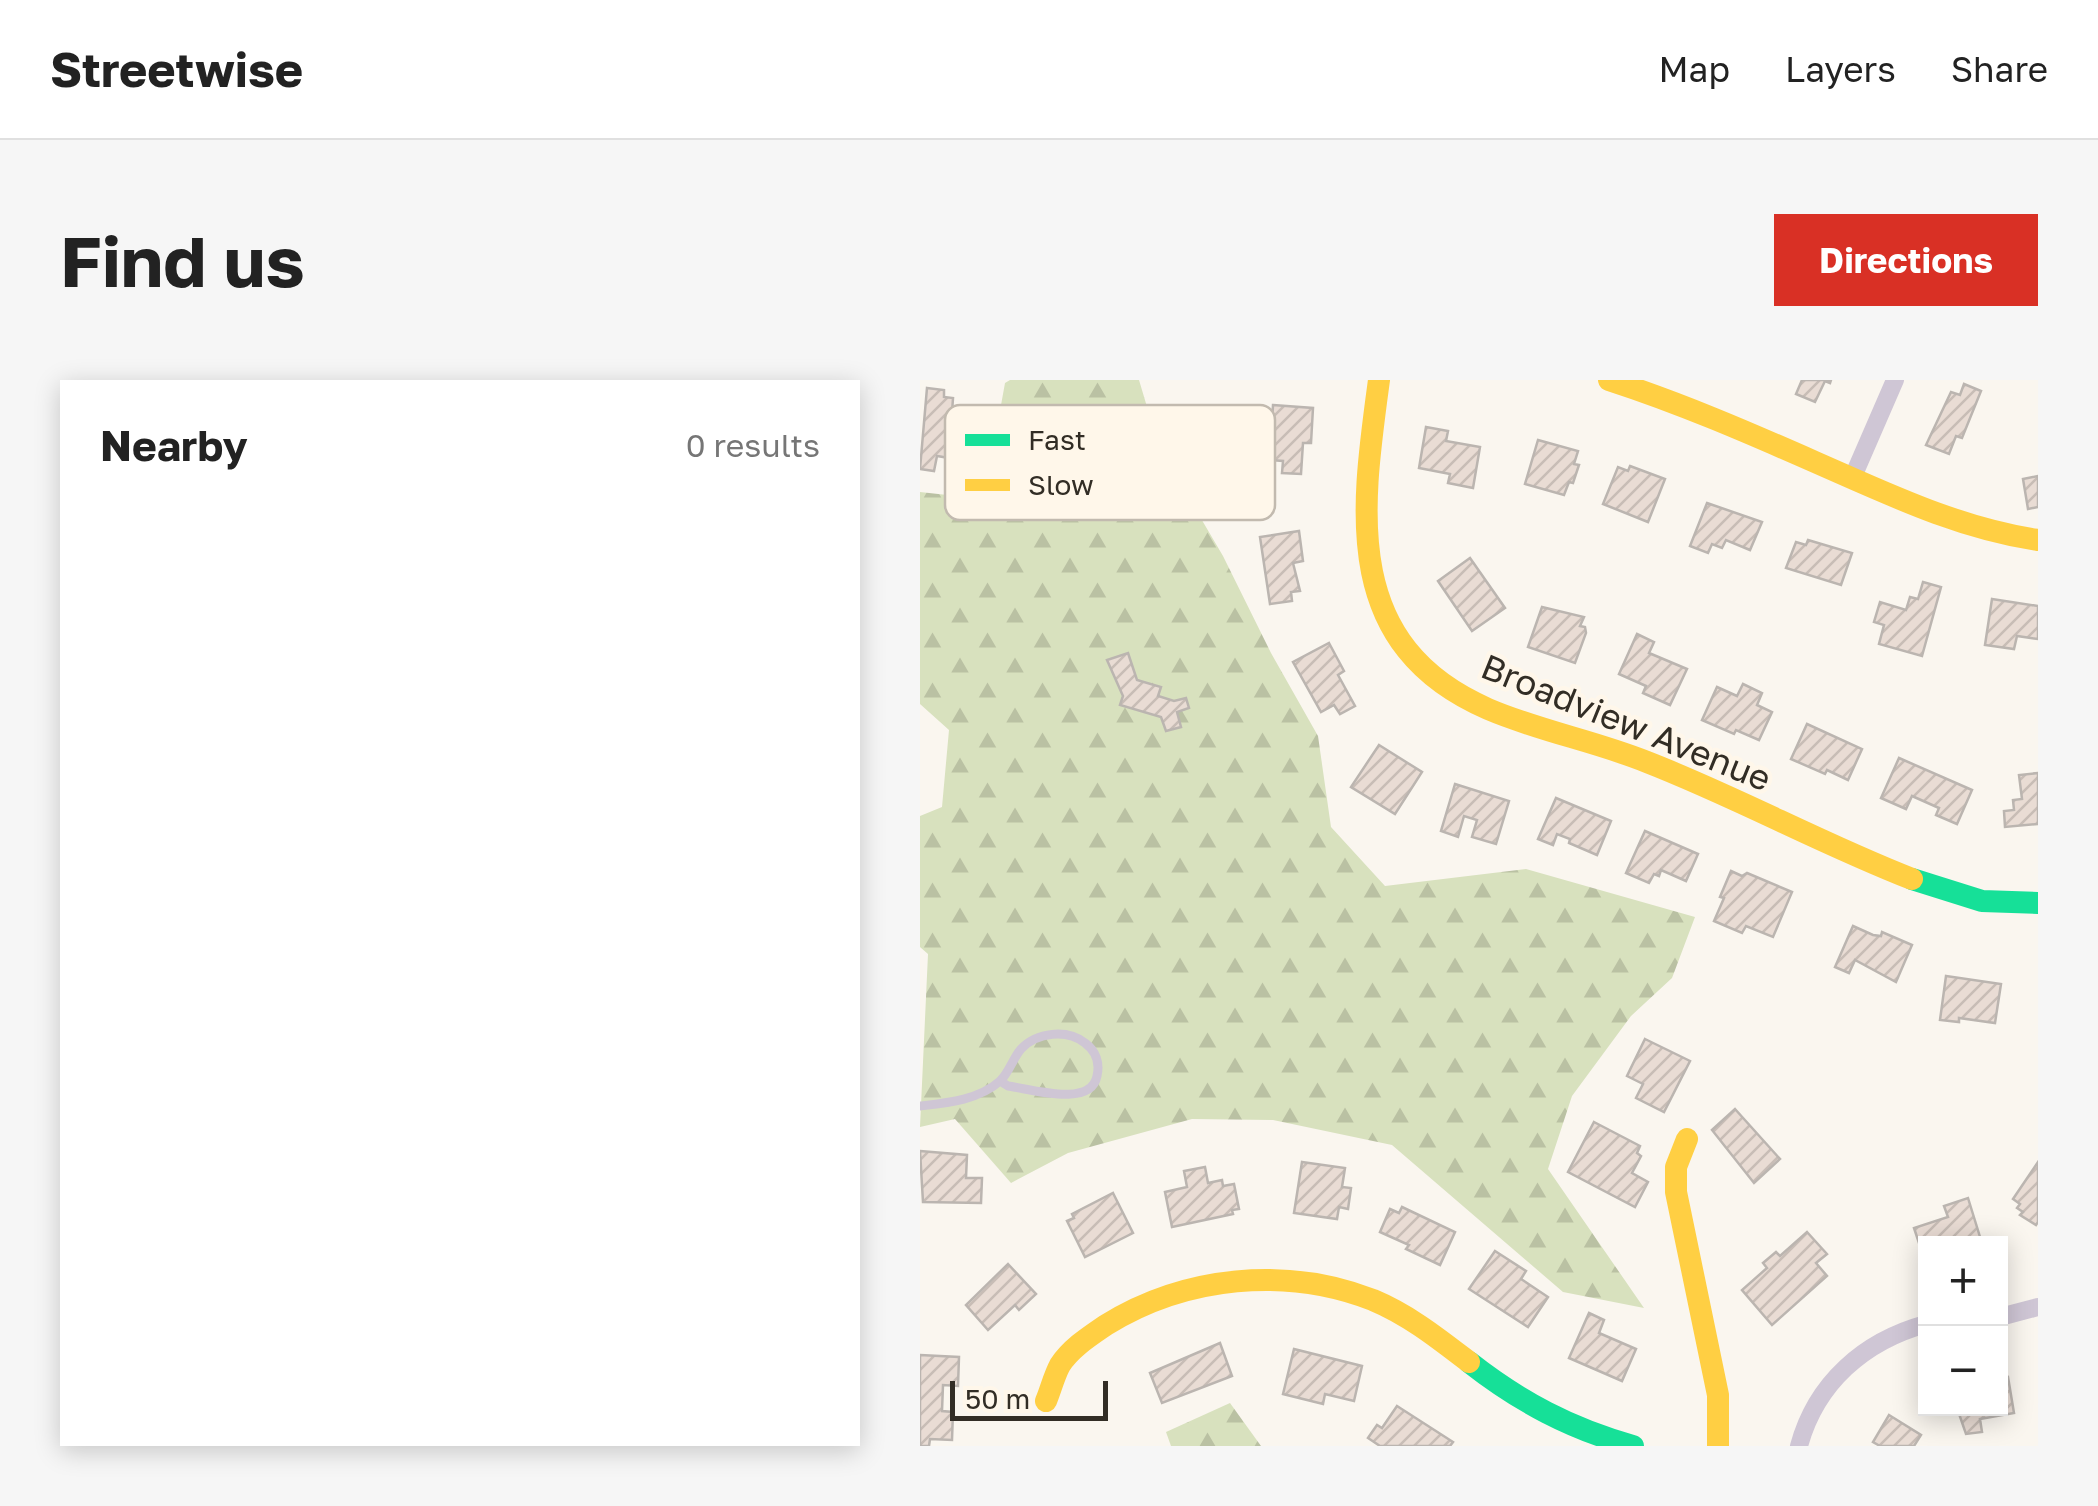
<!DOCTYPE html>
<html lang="en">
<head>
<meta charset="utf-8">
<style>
  body { margin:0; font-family:"Golos Text",sans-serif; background:#f6f6f6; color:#222 }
  .controls { position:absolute; right:30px; bottom:30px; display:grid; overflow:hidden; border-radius:0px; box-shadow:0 5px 25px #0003 }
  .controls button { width:90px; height:90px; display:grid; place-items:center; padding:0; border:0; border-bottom:2px solid #e0e0e0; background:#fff; color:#222; font:50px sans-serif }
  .scale { position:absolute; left:30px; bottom:25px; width:158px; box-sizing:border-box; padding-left:10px; border:5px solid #322d25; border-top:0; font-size:28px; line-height:35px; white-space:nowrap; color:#322d25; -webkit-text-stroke:8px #fff7ea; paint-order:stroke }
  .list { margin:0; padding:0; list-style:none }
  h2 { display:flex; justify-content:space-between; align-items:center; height:130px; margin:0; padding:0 40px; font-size:42px }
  h2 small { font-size:32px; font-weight:400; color:#767676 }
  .map { position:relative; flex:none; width:1118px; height:1066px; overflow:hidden; border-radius:0px }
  header { display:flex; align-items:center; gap:60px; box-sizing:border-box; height:140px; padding:0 50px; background:#fff; border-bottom:2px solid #e0e0e0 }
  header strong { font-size:48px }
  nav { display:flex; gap:55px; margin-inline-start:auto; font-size:35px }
  .intro { display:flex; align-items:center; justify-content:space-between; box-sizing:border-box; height:240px; padding:0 60px }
  h1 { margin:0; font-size:70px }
  .button { padding:25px 45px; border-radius:0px; background:#d93025; color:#fff; font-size:35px; font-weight:700 }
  main { display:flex; gap:60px; padding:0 60px }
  aside { flex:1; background:#fff; border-radius:0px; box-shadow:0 5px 25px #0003 }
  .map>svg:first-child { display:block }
</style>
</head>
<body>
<header>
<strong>Streetwise</strong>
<nav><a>Map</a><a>Layers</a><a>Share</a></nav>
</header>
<div class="intro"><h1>Find us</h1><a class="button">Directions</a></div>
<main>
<aside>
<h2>Nearby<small>0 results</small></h2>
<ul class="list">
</ul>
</aside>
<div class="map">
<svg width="1118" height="1066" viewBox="0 0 1118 1066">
  <defs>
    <pattern id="forest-firs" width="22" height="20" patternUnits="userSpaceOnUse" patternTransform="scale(2.5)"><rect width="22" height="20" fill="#d8e1be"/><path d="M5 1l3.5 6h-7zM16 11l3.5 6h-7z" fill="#bac1a3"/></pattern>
    <pattern id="building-hatch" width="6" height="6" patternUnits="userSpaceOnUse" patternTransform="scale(2.5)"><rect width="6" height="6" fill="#e9dcd4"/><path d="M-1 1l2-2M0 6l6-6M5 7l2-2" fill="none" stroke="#c8bdb6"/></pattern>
  </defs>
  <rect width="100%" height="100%" fill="#faf6ef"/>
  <g fill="url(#forest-firs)">
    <polygon points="90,0 219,0 239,67 303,176 351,273 398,356 411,447 465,506 606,489 775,537 752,598 711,636 652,716 628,789 724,928 643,912 472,765 353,740 272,739 148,773 91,803 35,739 0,747 8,574 0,567 0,436 22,427 29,350 0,324 0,112 64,119 85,3"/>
    <polygon points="310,1023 341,1066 251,1066 246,1052"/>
  </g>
  <g fill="url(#building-hatch)" stroke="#bbb5b0" stroke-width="2.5">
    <polygon points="882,0 911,0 910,3 905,1 895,22 876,14"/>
    <polygon points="1044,4 1061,11 1042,58 1036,56 1029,74 1006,65 1031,12 1040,15"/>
    <polygon points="7,8 24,10 24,17 33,18 29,78 17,76 14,91 0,89"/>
    <polygon points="353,25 393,28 391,63 383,63 381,94 362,93 363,81 350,80"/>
    <polygon points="506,47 528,51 526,61 560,67 553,108 528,103 530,94 499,88"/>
    <polygon points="618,60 658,71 654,84 659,85 653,103 649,102 644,115 605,104"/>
    <polygon points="710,86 745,99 728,142 683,124 698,87 708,91"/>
    <polygon points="1118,96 1118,127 1108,129 1103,99"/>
    <polygon points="787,123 842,142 830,170 806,160 802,168 792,164 788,173 770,166"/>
    <polygon points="379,151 383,181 373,183 380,211 371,212 372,221 350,224 340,157"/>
    <polygon points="888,160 932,173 921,205 866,188 876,162 886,165"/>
    <polygon points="550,178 585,228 552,251 518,201"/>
    <polygon points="1003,202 1021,207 1002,276 959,264 964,245 954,242 960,222 986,230 990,217 998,219"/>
    <polygon points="1072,219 1118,226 1118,259 1097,256 1094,269 1065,265"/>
    <polygon points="622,227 664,237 660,246 665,247 666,253 655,283 608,267"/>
    <polygon points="717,254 734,262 729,273 767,289 750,325 723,313 726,306 699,294"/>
    <polygon points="409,263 424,291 418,295 435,326 420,334 414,325 401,332 373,282"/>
    <polygon points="208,273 217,300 241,307 238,316 254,321 266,318 269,328 257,332 261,347 246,351 241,337 200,325 203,316 187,280"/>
    <polygon points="823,304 842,313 837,325 852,332 839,360 816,350 814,354 782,340 797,307 817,316"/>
    <polygon points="887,344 942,369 928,400 907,390 905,394 871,379"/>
    <polygon points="459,365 502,392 475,434 431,407"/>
    <polygon points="979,378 1052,410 1037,444 1016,435 1019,428 992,416 986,429 961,418"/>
    <polygon points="1118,393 1118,444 1085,447 1084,431 1094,430 1093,420 1102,419 1099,395"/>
    <polygon points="535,404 589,421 576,464 552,457 557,440 544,436 538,457 521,451"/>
    <polygon points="636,418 691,441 677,475 649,463 650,459 637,454 633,465 618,459"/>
    <polygon points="725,451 778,474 766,501 741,490 739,496 734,494 729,503 706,493"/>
    <polygon points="811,491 822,496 827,493 872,512 853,557 826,546 822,553 794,541 804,518 800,517"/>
    <polygon points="933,546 953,555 961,556 962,552 992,565 976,602 935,580 929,593 915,587"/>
    <polygon points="1026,596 1081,604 1075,643 1039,638 1039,642 1020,640"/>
    <polygon points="725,659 770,681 744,732 716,718 723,704 707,696"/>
    <polygon points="815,729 860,779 834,803 792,750"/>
    <polygon points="674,742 720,766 717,773 721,776 712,793 728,802 715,827 648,792"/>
    <polygon points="0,771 47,775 46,798 62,798 61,823 3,822"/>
    <polygon points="382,782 425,788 422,807 431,808 428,829 419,827 417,839 374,833"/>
    <polygon points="1118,782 1118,842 1116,845 1100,835 1103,832 1097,828 1100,824 1093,819"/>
    <polygon points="285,787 288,803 302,800 303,806 314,804 319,829 312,830 313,834 252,847 245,812 267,807 264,791"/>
    <polygon points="193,813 213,853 165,877 147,841 154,838 152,834"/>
    <polygon points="1048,818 1060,857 1042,864 1006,864 1005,881 994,848 1028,837 1024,826"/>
    <polygon points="482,827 535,852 520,885 486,869 489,865 460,852 470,829 479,833"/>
    <polygon points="887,852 907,874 896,883 907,896 852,945 822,910 847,888 843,883 856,872 860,876"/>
    <polygon points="575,871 606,891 601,899 628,917 608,947 549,909"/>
    <polygon points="88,884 116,914 99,930 95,925 68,950 46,925"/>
    <polygon points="669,933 684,940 679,953 716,969 702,1001 649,978"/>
    <polygon points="300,963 312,996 242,1023 230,993"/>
    <polygon points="374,969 442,986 434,1021 405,1014 403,1024 363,1014"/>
    <polygon points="0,975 39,977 38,1006 23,1005 22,1031 33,1032 32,1060 10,1059 9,1066 0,1066"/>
    <polygon points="1088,997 1094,1033 1060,1039 1062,1052 1046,1054 1037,1028 1080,1028 1080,998"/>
    <polygon points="477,1026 533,1062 530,1066 460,1066 448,1058 457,1045 462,1048"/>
    <polygon points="969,1035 1001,1055 994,1066 960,1066 953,1062"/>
  </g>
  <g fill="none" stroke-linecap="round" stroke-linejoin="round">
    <path stroke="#cfc6d5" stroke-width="9" d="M0,726C26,723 59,720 80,701C89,693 93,678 101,669C117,652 147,649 165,663C176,671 180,683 177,696C171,728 111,709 88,706L80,701"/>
    <g stroke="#cfc6d5" stroke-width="18">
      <polyline points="932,99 975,0"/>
      <polyline points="1080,937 1118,927"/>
      <path d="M879,1066C896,1003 944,961 1006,944"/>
    </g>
    <g stroke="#16e098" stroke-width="22">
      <polyline points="992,499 1062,521 1118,523"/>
      <path d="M549,982C600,1022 651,1049 713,1066"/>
    </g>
    <g stroke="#ffcf43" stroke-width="22">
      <path d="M459,0C441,132 421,265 568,329C619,351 675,361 727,382C817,417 902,464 992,499"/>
      <path d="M689,0C760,23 827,52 895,82C968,114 1038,148 1118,160"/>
      <polyline points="767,759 756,787 756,812 798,1015 798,1066"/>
      <path d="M126,1021C131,1009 134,996 140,985C151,968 170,956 186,945C265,896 366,886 453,920C489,935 519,959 549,982"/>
    </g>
  </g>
  <g text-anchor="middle" stroke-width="9" stroke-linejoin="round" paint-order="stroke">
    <g font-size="35" fill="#322d25" stroke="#fff7ea">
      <text transform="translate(706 343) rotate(22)" y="12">Broadview Avenue</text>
    </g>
  </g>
  <rect x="25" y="25" width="330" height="115" rx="15" fill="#fff7ea" stroke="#c2baaf" stroke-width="2.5"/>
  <rect x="45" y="54" width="45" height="12" fill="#16e098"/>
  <rect x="45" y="99" width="45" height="12" fill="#ffcf43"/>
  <g font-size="28" fill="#322d25">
    <text x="108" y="70">Fast</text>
    <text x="108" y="115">Slow</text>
  </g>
</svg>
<div class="controls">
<button>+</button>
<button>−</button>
</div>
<div class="scale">50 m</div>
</div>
</main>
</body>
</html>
